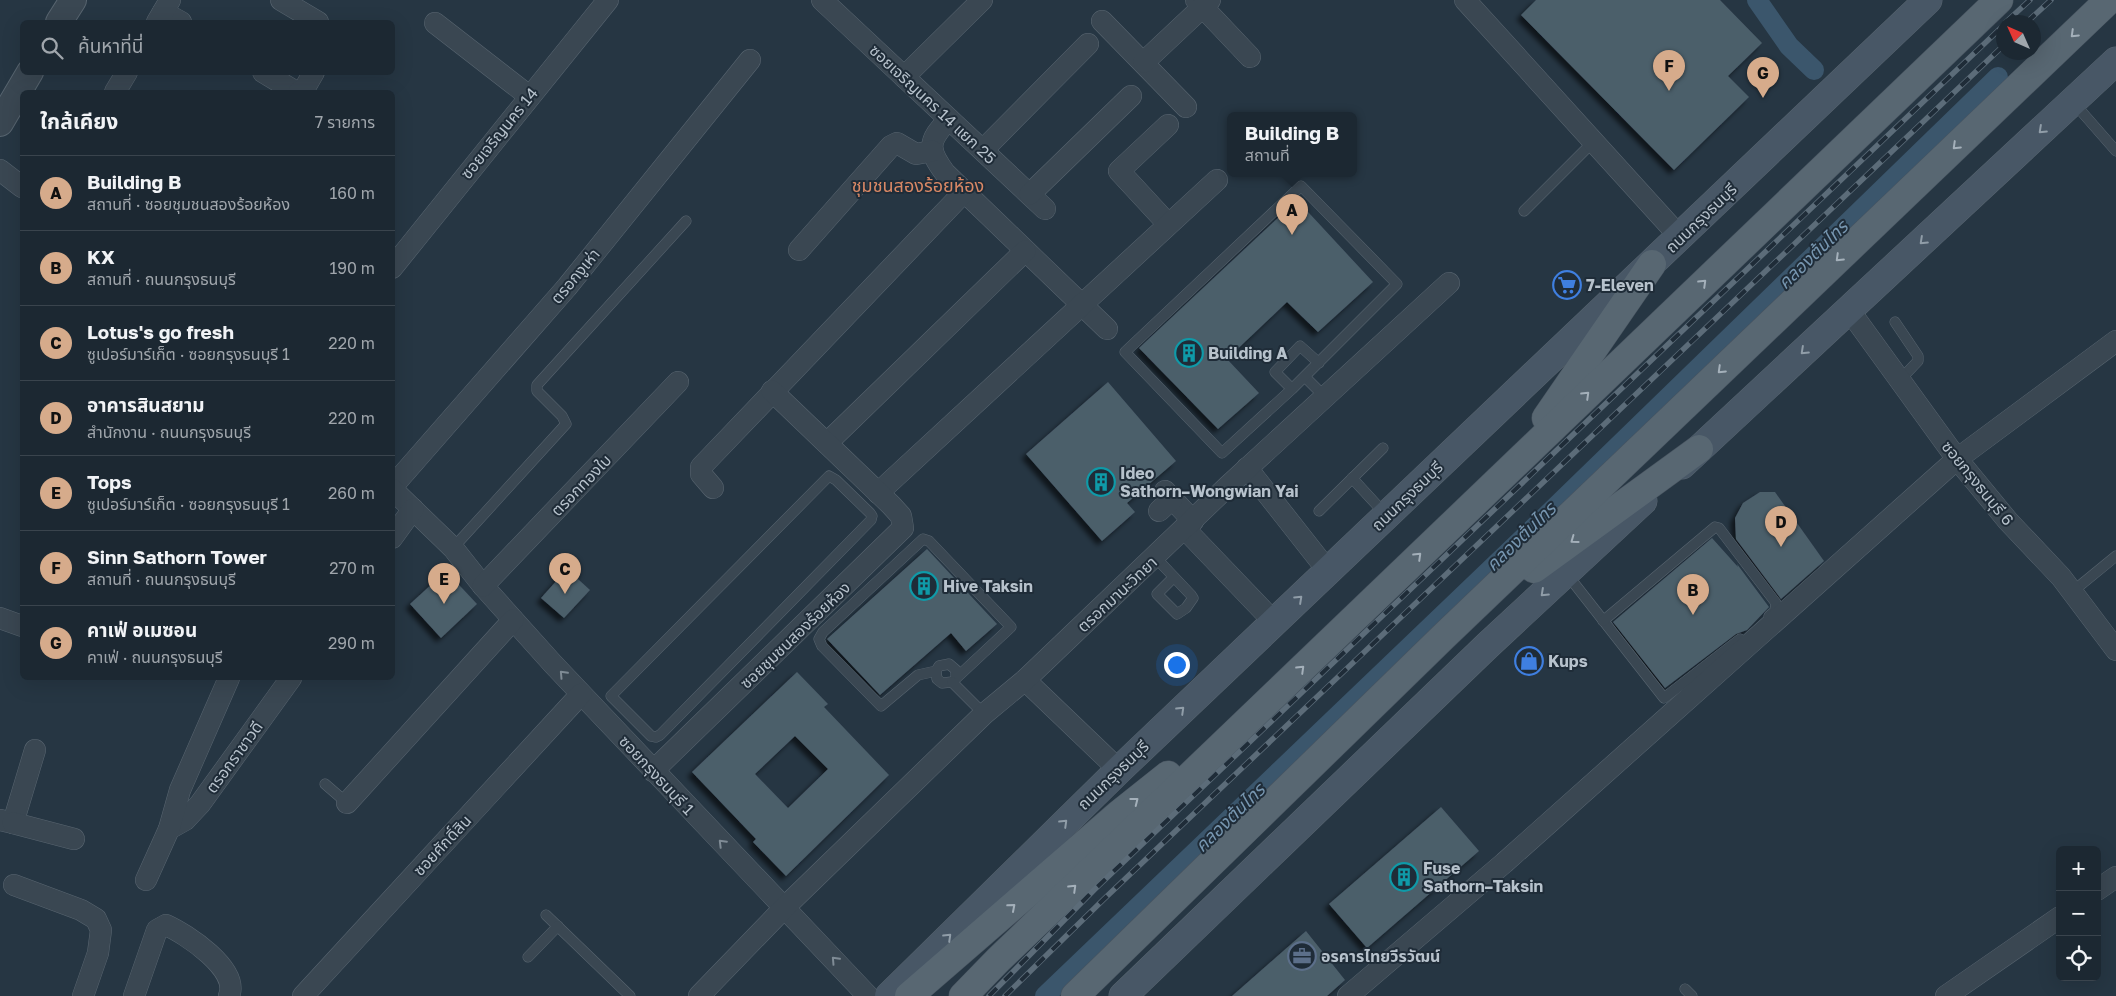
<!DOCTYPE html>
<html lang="th">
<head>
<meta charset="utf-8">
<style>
  body { margin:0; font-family:"Golos Text","Noto Sans Thai",sans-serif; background:#29343e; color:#f1f3f6 }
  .controls { position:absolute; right:15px; bottom:15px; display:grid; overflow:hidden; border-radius:8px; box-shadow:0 5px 20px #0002 }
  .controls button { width:45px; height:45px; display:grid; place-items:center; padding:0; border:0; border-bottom:1px solid #3a444d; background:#1c2832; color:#f1f3f6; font:25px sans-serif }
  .compass { position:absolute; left:1996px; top:15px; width:45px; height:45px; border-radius:50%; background:#1c2832; box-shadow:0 5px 20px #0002; rotate:315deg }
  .you { position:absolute; left:1176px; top:664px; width:18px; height:18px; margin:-12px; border:4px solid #fff; border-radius:50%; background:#1a73e8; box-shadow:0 0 0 8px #1a73e833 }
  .badge { display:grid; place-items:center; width:32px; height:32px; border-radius:50%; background:#d6ab8b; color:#111; font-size:16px; font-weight:700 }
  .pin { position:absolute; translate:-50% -41px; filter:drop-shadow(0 1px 2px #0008) }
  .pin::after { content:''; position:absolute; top:26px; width:18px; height:15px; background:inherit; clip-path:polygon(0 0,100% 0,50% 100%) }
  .popup { position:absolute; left:1227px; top:112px; width:130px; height:65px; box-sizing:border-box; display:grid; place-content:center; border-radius:8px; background:#1c2832; filter:drop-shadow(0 1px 4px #0005); font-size:16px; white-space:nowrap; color:#a0a6ac }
  .popup b { font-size:19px; color:#f1f3f6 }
  .popup::after { content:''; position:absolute; left:50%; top:100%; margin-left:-10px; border:10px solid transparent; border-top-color:#1c2832 }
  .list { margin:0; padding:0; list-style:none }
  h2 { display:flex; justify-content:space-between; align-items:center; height:65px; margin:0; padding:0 20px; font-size:21px }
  h2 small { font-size:16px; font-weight:400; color:#a0a6ac }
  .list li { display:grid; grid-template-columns:32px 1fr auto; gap:15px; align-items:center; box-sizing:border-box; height:75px; padding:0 20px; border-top:1px solid #3a444d }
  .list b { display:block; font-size:19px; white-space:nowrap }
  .list p { margin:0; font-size:16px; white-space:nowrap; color:#a0a6ac }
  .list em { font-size:16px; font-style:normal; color:#a0a6ac }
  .icon { flex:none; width:28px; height:28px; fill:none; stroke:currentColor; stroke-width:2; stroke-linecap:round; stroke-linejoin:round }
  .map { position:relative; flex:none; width:2116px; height:996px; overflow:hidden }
  .search { position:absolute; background:#1c2832; box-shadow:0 5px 20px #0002; left:20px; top:20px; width:375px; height:55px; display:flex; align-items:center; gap:12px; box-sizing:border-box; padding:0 18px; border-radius:8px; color:#a0a6ac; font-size:19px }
  .panel { position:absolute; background:#1c2832; box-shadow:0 5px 20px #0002; left:20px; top:90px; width:375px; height:590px; border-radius:8px }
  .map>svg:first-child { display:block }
</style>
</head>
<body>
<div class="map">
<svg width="2116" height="996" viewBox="0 0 2116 996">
  <defs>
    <filter id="shadow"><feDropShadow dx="-4.5" dy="4.5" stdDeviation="2.5" flood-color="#0009"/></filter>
  </defs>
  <rect width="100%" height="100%" fill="#263643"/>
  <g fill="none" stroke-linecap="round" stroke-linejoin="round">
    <g stroke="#3b566c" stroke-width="20">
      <polyline points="1757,0 1789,46 1814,70"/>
      <polyline points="1045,996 1544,518 1998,77"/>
    </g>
  </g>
  <g fill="#4c5e6b" fill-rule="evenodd" filter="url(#shadow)">
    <polygon points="1536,0 1720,0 1762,43 1728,76 1749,97 1674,170 1521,15"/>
    <polygon points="1297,200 1373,282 1318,332 1287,302 1227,359 1259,393 1218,429 1139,348"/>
    <polygon points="1108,382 1176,461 1127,503 1135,512 1102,541 1026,454"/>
    <polygon points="1760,492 1775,492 1824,561 1781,599 1736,539 1735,518 1743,503"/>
    <polygon points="1712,538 1738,567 1737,564 1769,607 1747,630 1736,634 1665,688 1613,622"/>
    <polygon points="927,549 997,624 966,651 951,633 880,695 827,639"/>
    <polygon points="567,569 590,590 564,618 541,598"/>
    <polygon points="446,571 477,604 441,638 410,604"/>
    <path d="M797,672L828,704L824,707L889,775L786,876L753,842L756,839L692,772ZM795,736L828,769L788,808L755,774Z"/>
    <polygon points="1441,807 1479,851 1367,948 1329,904"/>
    <polygon points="1306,931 1345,980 1327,996 1232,996"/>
  </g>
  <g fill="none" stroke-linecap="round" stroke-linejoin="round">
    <defs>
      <g id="service">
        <polyline points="2074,103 2116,151"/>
        <polyline points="1524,211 1592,143"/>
        <polyline points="1895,322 1918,356 1918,361 1899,381"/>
        <polyline points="1305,377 1325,397"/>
        <polyline points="1292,389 1222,453 1125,352 1301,186 1397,284 1292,389 1275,372 1300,346 1319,363"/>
        <polygon points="829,476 836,480 870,513 872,516 871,520 660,735 656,737 651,736 611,696"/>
        <polyline points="1352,478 1386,515"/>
        <polyline points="1319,511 1383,448"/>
        <polyline points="453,548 566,424 562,416 537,391 537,385 686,221"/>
        <polyline points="1155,557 1191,595 1193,598 1186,608 1177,614 1157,594 1174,577"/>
        <polyline points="1566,573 1664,698 1740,639"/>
        <polyline points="2072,592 2116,556"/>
        <polyline points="1603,621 1715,527 1719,528 1776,603 1775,611 1769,616"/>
        <polyline points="936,671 918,675 881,706 822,646 819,639 823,632 923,539 929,541 1011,627 952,682 942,683 937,679 936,671 939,666 949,664 956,670 956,676"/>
        <polyline points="952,682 984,714"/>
        <polyline points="325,784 347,803"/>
        <polyline points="546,915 630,996"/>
        <polyline points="528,957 558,926"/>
        <polyline points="1685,989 1692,996"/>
      </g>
      <g id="minor">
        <polyline points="281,0 318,22"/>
        <polyline points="822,0 1045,209"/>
        <polyline points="1196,0 1250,57"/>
        <polyline points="1465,0 1680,237"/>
        <polyline points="163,12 181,22"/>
        <polyline points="1102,21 1186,107"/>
        <polyline points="157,22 170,0"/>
        <polyline points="435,23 529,96"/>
        <polyline points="1144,62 1210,0"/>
        <polyline points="263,72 296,92"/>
        <polyline points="904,77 982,0"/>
        <polyline points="115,92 127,72"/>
        <polyline points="299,92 303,91 314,72"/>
        <path d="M949,119C928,141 927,149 945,173L1107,329"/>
        <polyline points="1168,125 1119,171 1168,224"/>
        <polyline points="983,150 1088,44"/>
        <polyline points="0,170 22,187"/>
        <polyline points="1030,194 1131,96"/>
        <polyline points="799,250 891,146 897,143 916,154 932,151"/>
        <polyline points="392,268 608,0"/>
        <polyline points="1849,310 1957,459 2008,521 2061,577 2116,650"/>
        <polyline points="827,443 1025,251"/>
        <polyline points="1247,468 1328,571"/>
        <polyline points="392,487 567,287 750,60"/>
        <polyline points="713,488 701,474 701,467 964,192"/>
        <polyline points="392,489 453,548 483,586 553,664 868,996"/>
        <polyline points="1165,491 1193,521"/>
        <polyline points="878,493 1217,180"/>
        <polyline points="1159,511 1172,499"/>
        <polyline points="1185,529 1274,622"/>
        <polyline points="392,538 413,509"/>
        <polyline points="483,586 678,382"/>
        <polyline points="0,618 22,626"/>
        <polyline points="1025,680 1119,770"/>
        <polyline points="653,771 903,528 901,516 891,505 772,391"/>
        <polyline points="347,803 513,620"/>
        <polyline points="0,820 13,823 35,750"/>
        <polyline points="13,823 74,839"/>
        <polyline points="169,829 185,820 200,804 291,678"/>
        <polyline points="146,880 169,829 180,790 229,678"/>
        <polyline points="14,885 81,910 96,919 101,930 98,953 83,996"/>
        <polyline points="2097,890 2116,877"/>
        <path d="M134,996L157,930L166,925C186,934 240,969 229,996"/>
        <polyline points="303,996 581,694"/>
        <polyline points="699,996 786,906 984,714 1025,680 1228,486 1449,283"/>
        <polyline points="1348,996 1504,863 1957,459 2116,341"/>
        <polyline points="1946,996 2060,917"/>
      </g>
      <g id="tertiary">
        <polyline points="59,22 73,0"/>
        <polyline points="0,123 30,72"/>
      </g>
      <g id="secondary">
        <polyline points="1682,465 2116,61"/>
        <polyline points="889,996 1119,770 1928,0"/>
        <polyline points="1123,996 1488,645 1643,501"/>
      </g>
      <g id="primary">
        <polyline points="1546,418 1652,264"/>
        <polyline points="1534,569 1699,449"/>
        <polyline points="909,996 1119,814 1168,775"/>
        <polyline points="963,996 998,960 1999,0"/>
        <polyline points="1075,996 1443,637 2109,0"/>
      </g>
    </defs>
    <use href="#service" stroke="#586570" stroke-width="11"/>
    <use href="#minor" stroke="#586570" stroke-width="22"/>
    <use href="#tertiary" stroke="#586570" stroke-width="28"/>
    <use href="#secondary" stroke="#586570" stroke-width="29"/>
    <use href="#primary" stroke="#47535f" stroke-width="29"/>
    <use href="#service" stroke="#3a4752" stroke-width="10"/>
    <use href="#minor" stroke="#3a4752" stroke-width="21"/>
    <use href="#tertiary" stroke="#3a4752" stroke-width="26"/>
    <use href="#secondary" stroke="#485766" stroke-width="28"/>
    <use href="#primary" stroke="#586772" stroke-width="28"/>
    <defs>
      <g id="rail">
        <polyline points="2006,22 2030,0"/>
        <polyline points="2027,22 2051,0"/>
        <polyline points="989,996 1094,890 2004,25"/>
        <polyline points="1005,996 1104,899 2004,45"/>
      </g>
    </defs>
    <use href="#rail" stroke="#5c6c79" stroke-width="5.5"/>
    <use href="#rail" stroke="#1f2c38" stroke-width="4" stroke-dasharray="11" stroke-linecap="butt"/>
  </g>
  <defs><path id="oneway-chevron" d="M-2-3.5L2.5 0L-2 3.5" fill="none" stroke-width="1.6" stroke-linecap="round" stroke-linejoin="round" transform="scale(1.25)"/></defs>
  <g stroke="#a4b0ba">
    <use href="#oneway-chevron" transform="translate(2074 34) rotate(136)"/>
    <use href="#oneway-chevron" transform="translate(1956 146) rotate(136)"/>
    <use href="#oneway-chevron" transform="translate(1839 258) rotate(136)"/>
    <use href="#oneway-chevron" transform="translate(1703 283) rotate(-44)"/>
    <use href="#oneway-chevron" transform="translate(1721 370) rotate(136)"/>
    <use href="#oneway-chevron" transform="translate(1586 395) rotate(-44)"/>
    <use href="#oneway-chevron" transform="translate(1574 540) rotate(144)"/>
    <use href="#oneway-chevron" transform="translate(1418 556) rotate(-44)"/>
    <use href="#oneway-chevron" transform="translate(1301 669) rotate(-44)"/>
    <use href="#oneway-chevron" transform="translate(1135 801) rotate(-38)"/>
    <use href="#oneway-chevron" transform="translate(1073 888) rotate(-44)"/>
    <use href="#oneway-chevron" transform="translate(1012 907) rotate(-41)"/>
  </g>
  <g stroke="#909da8">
    <use href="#oneway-chevron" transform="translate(2042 130) rotate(137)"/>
    <use href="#oneway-chevron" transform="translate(1923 241) rotate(137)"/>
    <use href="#oneway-chevron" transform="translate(1804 351) rotate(137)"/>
    <use href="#oneway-chevron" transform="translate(1544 593) rotate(137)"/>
    <use href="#oneway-chevron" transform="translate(1299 599) rotate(-43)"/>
    <use href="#oneway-chevron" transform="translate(1181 710) rotate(-44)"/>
    <use href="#oneway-chevron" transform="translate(1064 823) rotate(-44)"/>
    <use href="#oneway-chevron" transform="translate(948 937) rotate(-44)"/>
  </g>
  <g stroke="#7f8b95">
    <use href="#oneway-chevron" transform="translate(563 674) rotate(-133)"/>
    <use href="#oneway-chevron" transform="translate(722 843) rotate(-135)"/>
    <use href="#oneway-chevron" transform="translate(835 960) rotate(-133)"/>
  </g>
  <defs>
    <symbol id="supermarket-ring" viewBox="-11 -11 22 22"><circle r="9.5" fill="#1f2c38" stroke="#3f7fe0" stroke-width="1.5"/><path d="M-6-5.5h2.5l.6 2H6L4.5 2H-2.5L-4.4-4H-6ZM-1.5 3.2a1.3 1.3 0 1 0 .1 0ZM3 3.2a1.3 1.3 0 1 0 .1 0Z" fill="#3f7fe0"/></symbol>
    <symbol id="building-ring" viewBox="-11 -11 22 22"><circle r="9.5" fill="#1f2c38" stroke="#0f9aa8" stroke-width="1.5"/><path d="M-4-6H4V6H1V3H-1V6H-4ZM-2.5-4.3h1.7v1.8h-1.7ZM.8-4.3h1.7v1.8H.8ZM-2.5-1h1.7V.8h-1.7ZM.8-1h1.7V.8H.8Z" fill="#0f9aa8"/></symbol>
    <symbol id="shop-ring" viewBox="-11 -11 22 22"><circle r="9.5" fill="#1f2c38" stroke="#3f7fe0" stroke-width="1.5"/><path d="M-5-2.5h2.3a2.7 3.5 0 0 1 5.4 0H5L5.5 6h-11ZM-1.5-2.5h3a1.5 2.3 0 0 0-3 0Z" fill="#3f7fe0"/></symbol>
    <symbol id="office-ring" viewBox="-11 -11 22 22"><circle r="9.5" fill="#1f2c38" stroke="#5c6f8a" stroke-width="1.5"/><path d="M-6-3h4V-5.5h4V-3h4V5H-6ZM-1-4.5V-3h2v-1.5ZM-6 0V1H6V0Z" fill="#5c6f8a"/></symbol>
  </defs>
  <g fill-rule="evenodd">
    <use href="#supermarket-ring" x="1551" y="269" width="32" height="32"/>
    <use href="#building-ring" x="1173" y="337" width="32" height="32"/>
    <use href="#building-ring" x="1085" y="466" width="32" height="32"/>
    <use href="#building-ring" x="908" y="570" width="32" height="32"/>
    <use href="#shop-ring" x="1513" y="645" width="32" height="32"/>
    <use href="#building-ring" x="1388" y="861" width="32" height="32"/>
    <use href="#office-ring" x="1286" y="940" width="32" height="32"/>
  </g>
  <g text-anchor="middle" stroke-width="4" stroke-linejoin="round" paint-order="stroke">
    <g font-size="16" fill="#b7c2cc" stroke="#1f2c38">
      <text transform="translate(933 104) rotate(43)" y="6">ซอยเจริญนคร 14 แยก 25</text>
      <text transform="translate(499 133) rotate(-51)" y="6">ซอยเจริญนคร 14</text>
      <text transform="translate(1701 218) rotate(-44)" y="6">ถนนกรุงธนบุรี</text>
      <text transform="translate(575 276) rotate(-50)" y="6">ตรอกงูเห่า</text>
      <text transform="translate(1978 483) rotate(51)" y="6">ซอยกรุงธนบุรี 6</text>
      <text transform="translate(581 485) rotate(-46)" y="6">ตรอกทองใบ</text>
      <text transform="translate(1407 496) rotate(-44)" y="6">ถนนกรุงธนบุรี</text>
      <text transform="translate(1117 594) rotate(-43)" y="6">ตรอกมานะวิทยา</text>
      <text transform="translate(795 635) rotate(-44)" y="6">ซอยชุมชนสองร้อยห้อง</text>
      <text transform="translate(234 757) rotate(-54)" y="6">ตรอกราชาวดี</text>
      <text transform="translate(657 775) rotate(47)" y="6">ซอยกรุงธนบุรี 1</text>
      <text transform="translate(1113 775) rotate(-44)" y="6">ถนนกรุงธนบุรี</text>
      <text transform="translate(442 845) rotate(-47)" y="6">ซอยศักดิ์สิน</text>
    </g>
    <g font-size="16" font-weight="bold" fill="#b7c2cc" stroke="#1f2c38" text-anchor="start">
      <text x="1586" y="291">7-Eleven</text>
      <text x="1208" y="359">Building A</text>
      <text x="1120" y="479">Ideo<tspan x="1120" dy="18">Sathorn–Wongwian Yai</tspan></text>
      <text x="943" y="592">Hive Taksin</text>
      <text x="1548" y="667">Kups</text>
      <text x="1423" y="874">Fuse<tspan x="1423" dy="18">Sathorn–Taksin</tspan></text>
      <text x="1321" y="962">อรคารไทยวีรวัฒน์</text>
    </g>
    <g font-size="18" fill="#d98865" stroke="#1f2c38">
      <text x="918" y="192">ชุมชนสองร้อยห้อง</text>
    </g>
    <g font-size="18" font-style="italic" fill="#7796b0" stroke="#1f2c38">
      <text transform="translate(1813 255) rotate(-44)" y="6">คลองต้นไทร</text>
      <text transform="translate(1521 537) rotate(-44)" y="6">คลองต้นไทร</text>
      <text transform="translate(1230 818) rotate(-44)" y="6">คลองต้นไทร</text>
    </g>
  </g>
</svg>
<div class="controls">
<button>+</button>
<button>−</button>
<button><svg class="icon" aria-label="locate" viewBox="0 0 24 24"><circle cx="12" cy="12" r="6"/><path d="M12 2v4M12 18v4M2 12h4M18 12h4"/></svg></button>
</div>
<svg class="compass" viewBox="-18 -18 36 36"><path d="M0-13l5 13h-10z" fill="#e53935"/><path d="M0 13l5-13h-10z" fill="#a0a6ac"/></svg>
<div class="you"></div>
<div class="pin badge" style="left:1292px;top:235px">A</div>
<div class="popup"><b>Building B</b>สถานที่</div>
<div class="pin badge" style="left:1693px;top:615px">B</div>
<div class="pin badge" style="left:565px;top:594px">C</div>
<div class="pin badge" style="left:1781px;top:547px">D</div>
<div class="pin badge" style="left:444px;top:604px">E</div>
<div class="pin badge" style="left:1669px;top:91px">F</div>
<div class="pin badge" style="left:1763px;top:98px">G</div>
<div class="search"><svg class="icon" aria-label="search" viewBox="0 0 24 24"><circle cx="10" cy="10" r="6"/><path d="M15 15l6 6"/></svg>ค้นหาที่นี่</div>
<section class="panel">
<h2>ใกล้เคียง<small>7 รายการ</small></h2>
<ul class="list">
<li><span class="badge">A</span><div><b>Building B</b><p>สถานที่ · ซอยชุมชนสองร้อยห้อง</p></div><em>160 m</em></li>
<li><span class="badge">B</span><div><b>KX</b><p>สถานที่ · ถนนกรุงธนบุรี</p></div><em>190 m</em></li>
<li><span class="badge">C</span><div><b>Lotus's go fresh</b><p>ซูเปอร์มาร์เก็ต · ซอยกรุงธนบุรี 1</p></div><em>220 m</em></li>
<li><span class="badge">D</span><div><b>อาคารสินสยาม</b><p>สำนักงาน · ถนนกรุงธนบุรี</p></div><em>220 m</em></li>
<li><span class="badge">E</span><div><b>Tops</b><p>ซูเปอร์มาร์เก็ต · ซอยกรุงธนบุรี 1</p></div><em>260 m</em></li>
<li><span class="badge">F</span><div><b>Sinn Sathorn Tower</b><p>สถานที่ · ถนนกรุงธนบุรี</p></div><em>270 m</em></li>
<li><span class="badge">G</span><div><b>คาเฟ่ อเมซอน</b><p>คาเฟ่ · ถนนกรุงธนบุรี</p></div><em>290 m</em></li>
</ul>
</section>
</div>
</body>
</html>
